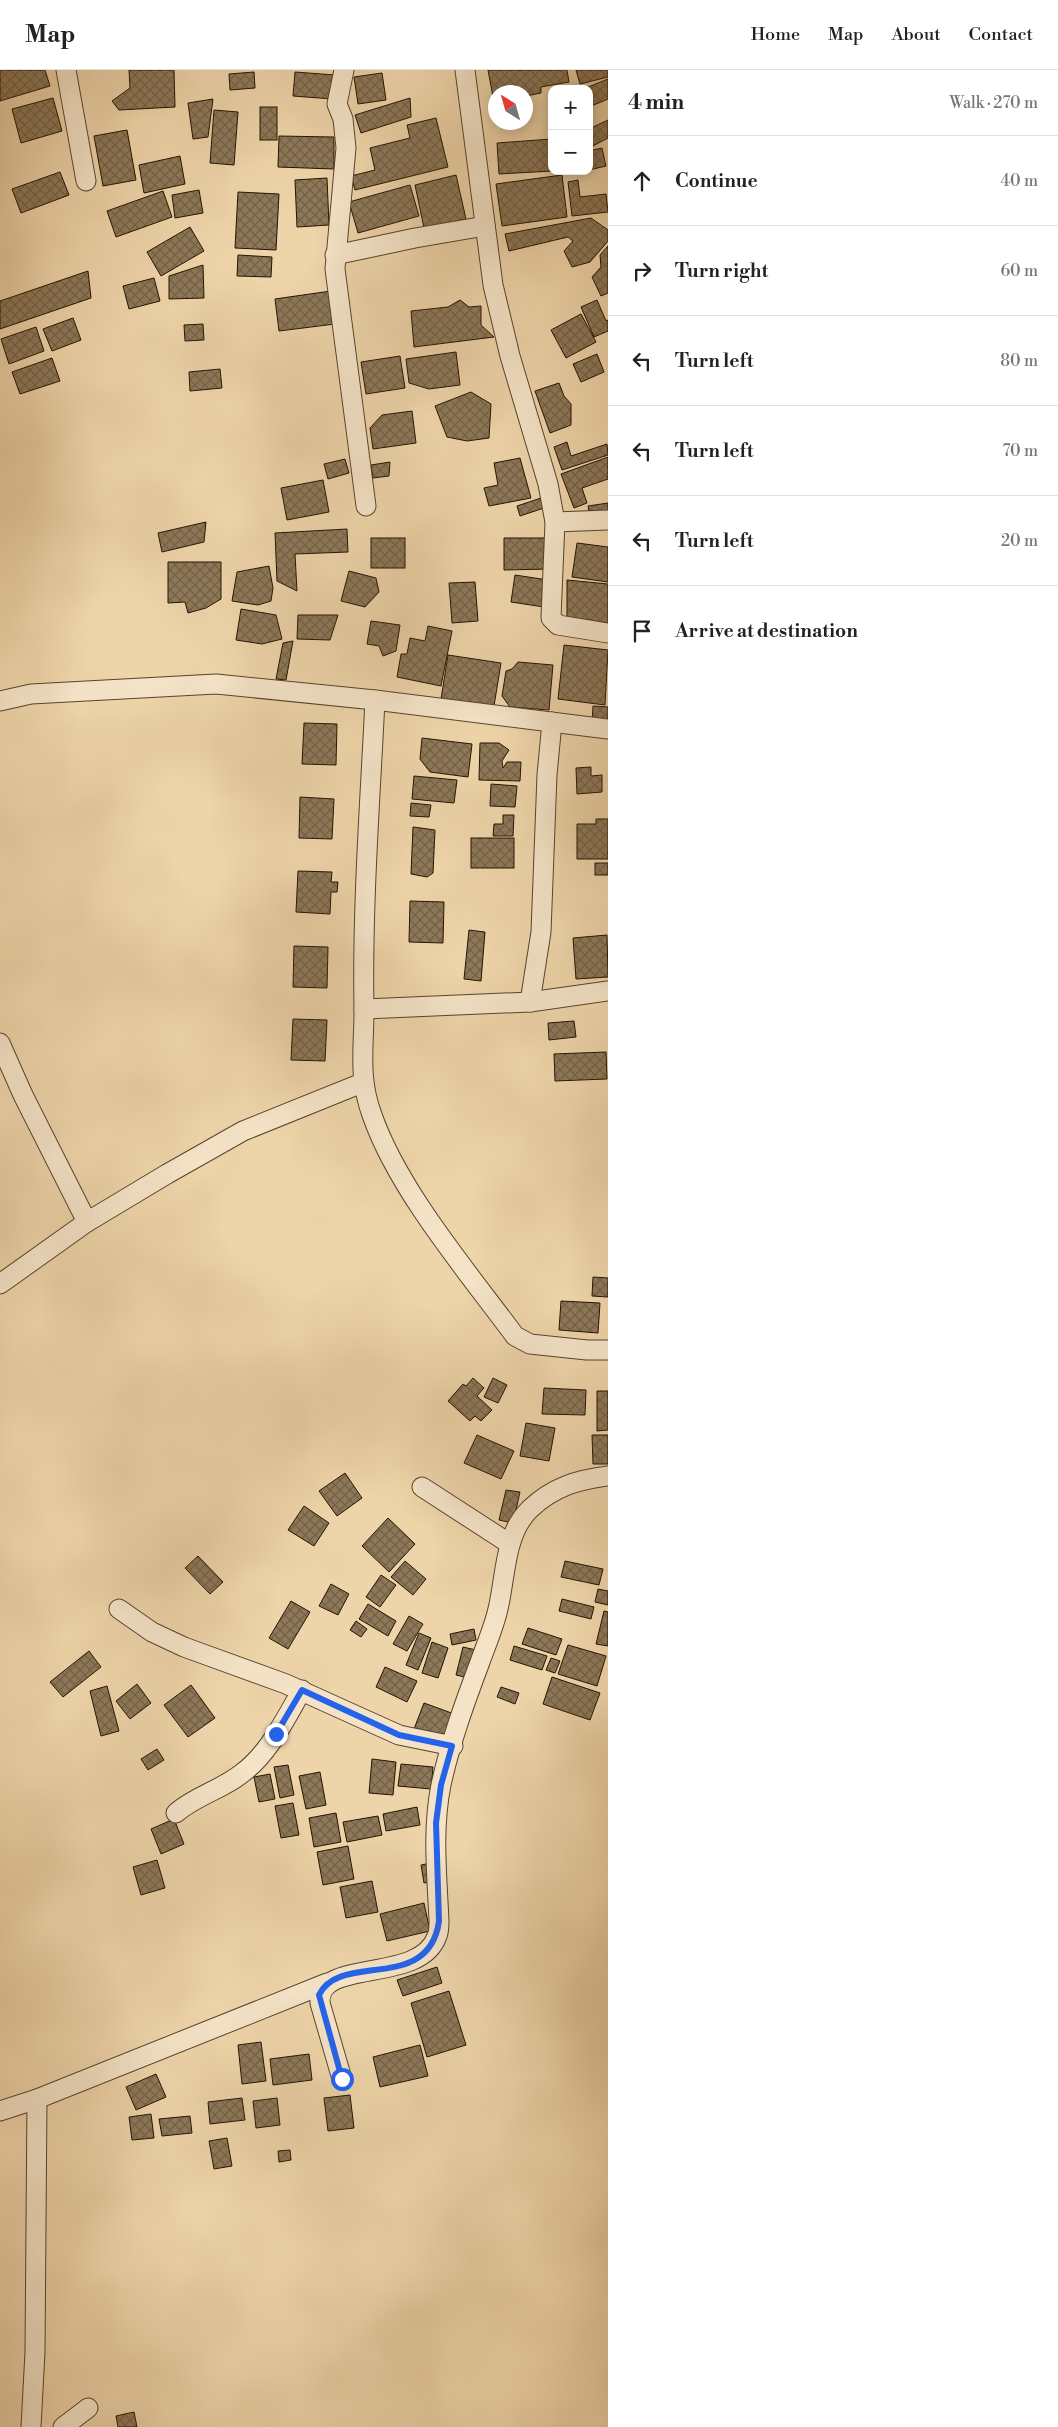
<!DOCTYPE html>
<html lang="en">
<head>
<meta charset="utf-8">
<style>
  body { margin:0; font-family:"Libre Bodoni",serif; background:#f6f6f6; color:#222 }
  .controls { position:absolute; right:15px; top:15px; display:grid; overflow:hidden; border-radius:10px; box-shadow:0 2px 12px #0003 }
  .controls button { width:45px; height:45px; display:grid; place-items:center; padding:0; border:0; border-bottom:1px solid #e0e0e0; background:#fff; color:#222; font:25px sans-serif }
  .compass { position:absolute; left:488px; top:15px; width:45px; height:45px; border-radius:50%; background:#fff; box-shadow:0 2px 12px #0003; rotate:323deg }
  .stop { position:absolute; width:15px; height:15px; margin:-11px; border:4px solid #2563eb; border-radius:50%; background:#fff }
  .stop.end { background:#2563eb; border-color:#fff; box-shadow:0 1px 5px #0008 }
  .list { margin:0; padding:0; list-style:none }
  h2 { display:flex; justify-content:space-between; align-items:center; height:65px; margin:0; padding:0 20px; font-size:21px }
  h2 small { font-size:16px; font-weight:400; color:#767676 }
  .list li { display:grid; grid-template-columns:32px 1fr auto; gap:15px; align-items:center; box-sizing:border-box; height:90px; padding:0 20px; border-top:1px solid #e0e0e0 }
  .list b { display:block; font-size:19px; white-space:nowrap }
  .list em { font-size:16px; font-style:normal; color:#767676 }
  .icon { flex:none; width:28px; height:28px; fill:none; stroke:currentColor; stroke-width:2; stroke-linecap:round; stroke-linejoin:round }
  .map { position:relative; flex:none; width:608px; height:2357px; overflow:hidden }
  header { display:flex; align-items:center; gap:30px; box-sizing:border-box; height:70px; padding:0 25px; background:#fff; border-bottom:1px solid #e0e0e0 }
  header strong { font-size:24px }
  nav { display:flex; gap:28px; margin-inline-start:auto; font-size:18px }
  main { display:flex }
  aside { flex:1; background:#fff }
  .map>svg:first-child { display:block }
</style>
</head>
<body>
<header>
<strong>Map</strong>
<nav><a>Home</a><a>Map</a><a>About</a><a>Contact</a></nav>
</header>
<main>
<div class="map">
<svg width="608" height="2357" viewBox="0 0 608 2357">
  <defs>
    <pattern id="building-cross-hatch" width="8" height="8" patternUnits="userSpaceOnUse" patternTransform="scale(1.25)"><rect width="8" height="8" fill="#8d7859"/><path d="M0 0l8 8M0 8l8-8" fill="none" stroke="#736147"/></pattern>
  </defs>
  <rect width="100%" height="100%" fill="#eed4a9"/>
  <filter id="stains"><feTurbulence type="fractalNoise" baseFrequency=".004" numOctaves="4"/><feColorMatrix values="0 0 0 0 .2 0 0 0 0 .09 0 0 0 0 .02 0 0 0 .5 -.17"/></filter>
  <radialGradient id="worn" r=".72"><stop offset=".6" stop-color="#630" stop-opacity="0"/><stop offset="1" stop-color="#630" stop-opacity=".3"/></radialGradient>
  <g fill="url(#building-cross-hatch)" stroke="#241403">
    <polygon points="0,0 45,0 50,16 0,31"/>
    <polygon points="129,0 174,0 175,37 119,40 112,31 130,18"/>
    <polygon points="488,0 567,0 569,12 541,17 541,23 526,26 526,22 496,22 494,32"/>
    <polygon points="576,0 608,0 608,7 580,14"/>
    <polygon points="254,2 255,18 230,20 229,4"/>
    <polygon points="295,2 335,5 333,29 293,26"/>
    <polygon points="382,3 386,30 358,34 354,7"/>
    <polygon points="608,9 608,29 589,37 589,19 583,19"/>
    <polygon points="53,28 62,61 21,73 12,39"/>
    <polygon points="410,28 411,47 361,63 355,45"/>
    <polygon points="213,29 208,67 193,69 188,33"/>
    <rect x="260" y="37" width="17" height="33"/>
    <polygon points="214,40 238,42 234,95 210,93"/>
    <polygon points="436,48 448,97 355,120 351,106 375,100 370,78 410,68 407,55"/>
    <polygon points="608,50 608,68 589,78 589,59"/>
    <polygon points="127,60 136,110 103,116 94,66"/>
    <polygon points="279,66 334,67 334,99 278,97"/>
    <polygon points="552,69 552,101 499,104 497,73"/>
    <polygon points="602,78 606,96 589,100 589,81"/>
    <polygon points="180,86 185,114 144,123 139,95"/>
    <polygon points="60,102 69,125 21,143 12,119"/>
    <polygon points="456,105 466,149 424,158 415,115"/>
    <polygon points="562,105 567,147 502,156 496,114"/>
    <polygon points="327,108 329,155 297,157 295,110"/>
    <polygon points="578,110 580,127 606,124 608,142 572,146 568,112"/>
    <polygon points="410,115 419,146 358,163 349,132"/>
    <polygon points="199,120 203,143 175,148 172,125"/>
    <polygon points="163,121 172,147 116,167 107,141"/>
    <polygon points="238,122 279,124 276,180 235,178"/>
    <polygon points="591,148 608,160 608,171 590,192 572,197 564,181 573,171 568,167 509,181 505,164"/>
    <polygon points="190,157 204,181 161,206 147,182"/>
    <polygon points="608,176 608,223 601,226 592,207 601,197 600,185"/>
    <polygon points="238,185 272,187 271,207 237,206"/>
    <polygon points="203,195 204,228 169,229 169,206"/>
    <polygon points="88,201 91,228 0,259 0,231"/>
    <polygon points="154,208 160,231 129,239 123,216"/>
    <polygon points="331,221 335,254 279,261 275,229"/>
    <polygon points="460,230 469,237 481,236 481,255 494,267 414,277 411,241 448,237"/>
    <polygon points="597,230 606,251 608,250 608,261 594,267 581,237"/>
    <polygon points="581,244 596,272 566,288 551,260"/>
    <polygon points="73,248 81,270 52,281 43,259"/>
    <polygon points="203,254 204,270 185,271 184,255"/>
    <polygon points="36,257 44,281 9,294 1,269"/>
    <polygon points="456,282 460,315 429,319 409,313 406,289"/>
    <polygon points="597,284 604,302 581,312 573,294"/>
    <polygon points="400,286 405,318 366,324 361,292"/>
    <polygon points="52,288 60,311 20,324 12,302"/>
    <polygon points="220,299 222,318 190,321 189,302"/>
    <polygon points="559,313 564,326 571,334 571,355 550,363 535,321"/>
    <polygon points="471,322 491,334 489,368 467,371 447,367 435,336"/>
    <polygon points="412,341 416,373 373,379 370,358 382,345"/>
    <polygon points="567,372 571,386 607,374 608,385 562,400 554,377"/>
    <polygon points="608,387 608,409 582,418 587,433 574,438 561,404"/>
    <polygon points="520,388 531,428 489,436 484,418 498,415 494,393"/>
    <polygon points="345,389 349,403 328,409 324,394"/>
    <polygon points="390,392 389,406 373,408 371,395"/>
    <polygon points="323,410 329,442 287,450 281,418"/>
    <polygon points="541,428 544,438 520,446 517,436"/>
    <polygon points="608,433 608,445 590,448 588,436"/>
    <polygon points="206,452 204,472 162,482 158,463"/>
    <polygon points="347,459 348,482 295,484 297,521 277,511 275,463"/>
    <rect x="371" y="468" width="34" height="30"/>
    <polygon points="504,468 549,468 549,499 504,500"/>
    <polygon points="577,473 608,477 608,512 572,507"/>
    <polygon points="168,492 221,492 221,529 206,538 188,543 185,532 168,533"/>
    <polygon points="269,496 273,518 271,531 258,535 232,531 237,502"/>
    <polygon points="349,501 376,508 379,522 365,537 341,531"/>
    <polygon points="515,505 548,510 544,537 511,532"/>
    <polygon points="567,510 608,514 608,554 567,550"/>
    <polygon points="475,512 478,551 452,553 449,513"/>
    <polygon points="241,539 276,545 282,569 262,574 236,570"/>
    <polygon points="298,545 338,545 330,570 297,569"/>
    <polygon points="371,551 400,555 396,581 383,586 379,576 367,574"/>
    <polygon points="428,556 452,561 441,616 397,607 401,584 407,584 410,568 425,571"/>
    <polygon points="293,571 286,610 276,609 283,573"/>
    <polygon points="564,575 608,580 605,635 558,629"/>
    <polygon points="448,585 501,593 494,636 441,629"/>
    <polygon points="518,592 553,595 549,640 510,637 502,626 506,601 512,599"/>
    <polygon points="593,636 608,637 608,653 592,653"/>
    <polygon points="304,653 337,654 336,695 302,694"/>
    <polygon points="422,668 472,674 468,707 430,702 420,689"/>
    <polygon points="480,673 499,673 509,680 502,691 503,698 507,692 521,692 520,711 479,710"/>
    <polygon points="591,697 591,706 602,705 602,722 577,724 576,698"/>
    <polygon points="414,706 457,710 454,733 412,729"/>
    <polygon points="491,714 517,716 515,737 490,736"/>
    <polygon points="300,727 334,729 332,769 299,768"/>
    <polygon points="411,733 431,735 429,747 410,746"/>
    <polygon points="503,745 514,745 513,766 493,766 494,754 503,754"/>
    <polygon points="596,749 608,749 608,789 577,789 577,754 596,754"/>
    <polygon points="413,757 435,760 433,803 427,807 411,804"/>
    <rect x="471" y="768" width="43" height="30"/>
    <rect x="595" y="793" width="13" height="12"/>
    <polygon points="298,801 332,802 331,812 338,812 337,822 331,822 330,844 296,842"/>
    <polygon points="410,831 444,832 443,873 409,872"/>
    <polygon points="469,860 485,862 481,911 464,909"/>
    <polygon points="607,865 608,907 576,909 573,868"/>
    <polygon points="294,876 328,877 327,918 293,917"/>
    <polygon points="293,949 327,950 325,991 291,990"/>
    <polygon points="574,951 576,967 549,970 548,953"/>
    <polygon points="606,982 607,1009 555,1011 554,984"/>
    <polygon points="593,1207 608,1208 608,1227 592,1226"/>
    <polygon points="561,1231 600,1233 598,1263 559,1260"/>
    <polygon points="473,1308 484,1318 477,1326 492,1340 481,1351 475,1346 470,1351 448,1331 463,1314 466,1316"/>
    <polygon points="493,1308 507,1315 498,1333 484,1327"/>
    <polygon points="544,1318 586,1320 585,1345 542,1344"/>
    <polygon points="597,1321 608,1321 608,1360 597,1361"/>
    <polygon points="526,1353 555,1358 549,1391 520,1386"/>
    <polygon points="477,1365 514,1381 501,1409 464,1393"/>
    <polygon points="592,1365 608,1365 608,1394 593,1394"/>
    <polygon points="345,1403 362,1428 337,1446 319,1421"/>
    <polygon points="506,1420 520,1422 513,1453 499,1450"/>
    <polygon points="304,1436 329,1453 314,1476 288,1460"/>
    <polygon points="388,1448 415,1474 389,1502 362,1476"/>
    <polygon points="198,1486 223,1512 210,1524 185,1498"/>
    <polygon points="405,1491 426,1509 413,1525 391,1507"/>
    <polygon points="565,1491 603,1499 599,1515 561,1507"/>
    <polygon points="381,1505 396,1515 380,1537 366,1527"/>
    <polygon points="331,1514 349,1524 338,1545 319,1536"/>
    <polygon points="598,1519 608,1521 608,1535 595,1532"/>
    <polygon points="562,1529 594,1537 591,1549 559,1541"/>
    <polygon points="291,1531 310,1542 288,1579 269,1568"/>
    <polygon points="368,1534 396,1551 388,1566 359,1549"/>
    <polygon points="604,1541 608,1542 608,1576 596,1574"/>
    <polygon points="409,1546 423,1554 407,1581 393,1574"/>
    <polygon points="356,1551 367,1559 361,1567 350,1560"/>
    <polygon points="528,1558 562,1569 556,1585 522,1574"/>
    <polygon points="474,1559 476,1570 452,1575 450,1564"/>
    <polygon points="419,1563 431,1568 418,1600 406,1595"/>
    <polygon points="432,1572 448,1578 438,1608 422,1603"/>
    <polygon points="568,1575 606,1586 597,1616 558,1604"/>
    <polygon points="514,1576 547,1586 542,1600 510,1590"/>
    <polygon points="463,1577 476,1580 469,1608 456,1605"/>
    <polygon points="89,1581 101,1597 63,1627 50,1612"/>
    <polygon points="551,1588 560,1591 555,1603 546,1600"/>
    <polygon points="385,1597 417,1611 407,1632 376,1617"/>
    <polygon points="552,1607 600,1623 590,1650 543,1634"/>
    <polygon points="137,1614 151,1633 130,1649 116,1631"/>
    <polygon points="191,1615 215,1648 188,1667 164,1635"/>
    <polygon points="107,1616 119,1661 101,1666 90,1621"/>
    <polygon points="501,1617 519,1623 515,1634 497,1627"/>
    <polygon points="424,1633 457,1645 447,1672 414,1659"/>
    <polygon points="157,1679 164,1690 148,1700 141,1689"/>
    <polygon points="372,1689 396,1692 393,1725 369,1723"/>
    <polygon points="401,1694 433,1697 431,1719 398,1716"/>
    <polygon points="288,1695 294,1725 280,1728 274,1697"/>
    <polygon points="320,1702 326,1735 306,1739 299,1706"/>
    <polygon points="270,1704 275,1729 259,1732 254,1707"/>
    <polygon points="293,1733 299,1765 281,1768 275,1736"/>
    <polygon points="417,1737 420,1755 386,1761 383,1744"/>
    <polygon points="336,1743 341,1772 314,1777 309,1748"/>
    <polygon points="378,1746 382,1765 347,1772 343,1752"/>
    <polygon points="174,1749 184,1774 161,1784 151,1759"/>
    <polygon points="348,1776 354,1809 323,1815 317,1782"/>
    <polygon points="157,1790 165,1818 141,1825 133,1797"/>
    <polygon points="431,1793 434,1811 424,1813 421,1795"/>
    <polygon points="372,1811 378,1842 346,1848 340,1817"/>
    <polygon points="424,1833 430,1861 387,1871 380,1844"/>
    <polygon points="437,1897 442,1913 403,1926 397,1910"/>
    <polygon points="449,1921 466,1975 427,1987 411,1933"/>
    <polygon points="261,1972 266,2011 242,2014 238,1975"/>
    <polygon points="420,1975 428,2006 380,2017 373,1987"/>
    <polygon points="309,1984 312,2010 273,2015 270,1989"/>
    <polygon points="156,2004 166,2027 136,2040 126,2017"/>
    <polygon points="350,2025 354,2058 328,2061 324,2028"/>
    <polygon points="242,2028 245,2050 210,2054 208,2032"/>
    <polygon points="277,2028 280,2055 256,2058 253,2031"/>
    <polygon points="151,2044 154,2068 132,2070 129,2047"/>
    <polygon points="190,2046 192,2063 162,2066 159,2049"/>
    <polygon points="227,2068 232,2096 214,2099 209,2071"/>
    <polygon points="290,2080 291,2090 279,2092 278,2081"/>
    <polygon points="134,2342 137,2357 118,2357 116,2346"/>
  </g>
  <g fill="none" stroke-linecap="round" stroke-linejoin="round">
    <defs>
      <g id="street">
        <polyline points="66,0 86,111"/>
        <polyline points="344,0 337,34 343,49 346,78 335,199 366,436"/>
        <polyline points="465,0 493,215 510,286 548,414 555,452 551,548 558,555 608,563"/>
        <polyline points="335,185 415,168 485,156"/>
        <polyline points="555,452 608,450"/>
        <path d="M375,630C370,733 362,837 364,940C364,978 358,1007 372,1045C398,1120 467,1201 515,1266L530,1274L587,1280H608"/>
        <polyline points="0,631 31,624 216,614 375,630 608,659"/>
        <polyline points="530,932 541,862 547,705 552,652"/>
        <polyline points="364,939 530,932 608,921"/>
        <polyline points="0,973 23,1025 87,1152"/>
        <polyline points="0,1214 87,1152 167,1104 243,1061 362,1013"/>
        <polyline points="422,1417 510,1474"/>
        <polyline points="119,1539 152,1562 184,1577 286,1614 399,1665 453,1676"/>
        <path d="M176,1743C195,1726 221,1720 241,1704C269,1684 285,1649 302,1620"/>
        <path d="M342,2009L320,1933C317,1887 420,1915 437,1866C439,1862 439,1856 439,1851C437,1806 432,1759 441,1715C450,1673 465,1632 480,1592C486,1575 494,1557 498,1539C506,1506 504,1464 530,1439C553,1417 577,1410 608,1406"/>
        <polyline points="0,2041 37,2029 327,1913"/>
        <polyline points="31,2357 35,2282 37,2029"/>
        <polyline points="63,2357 88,2338"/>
      </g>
    </defs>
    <use href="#street" stroke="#56442c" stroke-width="21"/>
    <use href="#street" stroke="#f4e3c7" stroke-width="19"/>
  </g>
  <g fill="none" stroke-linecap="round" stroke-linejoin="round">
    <path stroke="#2563eb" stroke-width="6" d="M276,1664L302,1620L399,1665L452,1676L441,1715L436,1753L439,1851C429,1924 340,1881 319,1925L342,2009"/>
  </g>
  <rect width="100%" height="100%" filter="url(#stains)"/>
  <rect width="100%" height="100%" fill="url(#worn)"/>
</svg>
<div class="controls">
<button>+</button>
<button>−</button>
</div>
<svg class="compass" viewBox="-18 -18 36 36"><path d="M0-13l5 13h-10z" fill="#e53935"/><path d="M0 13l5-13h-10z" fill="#767676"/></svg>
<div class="stop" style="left:342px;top:2009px"></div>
<div class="stop end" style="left:276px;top:1664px"></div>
</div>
<aside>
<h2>4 min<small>Walk · 270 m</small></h2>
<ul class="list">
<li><svg class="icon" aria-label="ahead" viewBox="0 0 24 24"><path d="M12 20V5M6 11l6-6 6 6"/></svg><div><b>Continue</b></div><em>40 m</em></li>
<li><svg class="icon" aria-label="right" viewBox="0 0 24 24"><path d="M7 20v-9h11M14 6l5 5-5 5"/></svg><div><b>Turn right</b></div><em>60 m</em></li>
<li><svg class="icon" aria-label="left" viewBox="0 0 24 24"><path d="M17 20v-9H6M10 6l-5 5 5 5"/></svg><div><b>Turn left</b></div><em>80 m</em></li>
<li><svg class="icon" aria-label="left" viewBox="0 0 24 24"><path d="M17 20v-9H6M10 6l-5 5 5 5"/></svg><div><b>Turn left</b></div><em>70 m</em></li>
<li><svg class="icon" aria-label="left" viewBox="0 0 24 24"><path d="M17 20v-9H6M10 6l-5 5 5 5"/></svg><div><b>Turn left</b></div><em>20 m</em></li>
<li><svg class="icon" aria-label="arrive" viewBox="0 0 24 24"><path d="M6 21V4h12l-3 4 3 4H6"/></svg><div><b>Arrive at destination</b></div></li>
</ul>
</aside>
</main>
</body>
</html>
